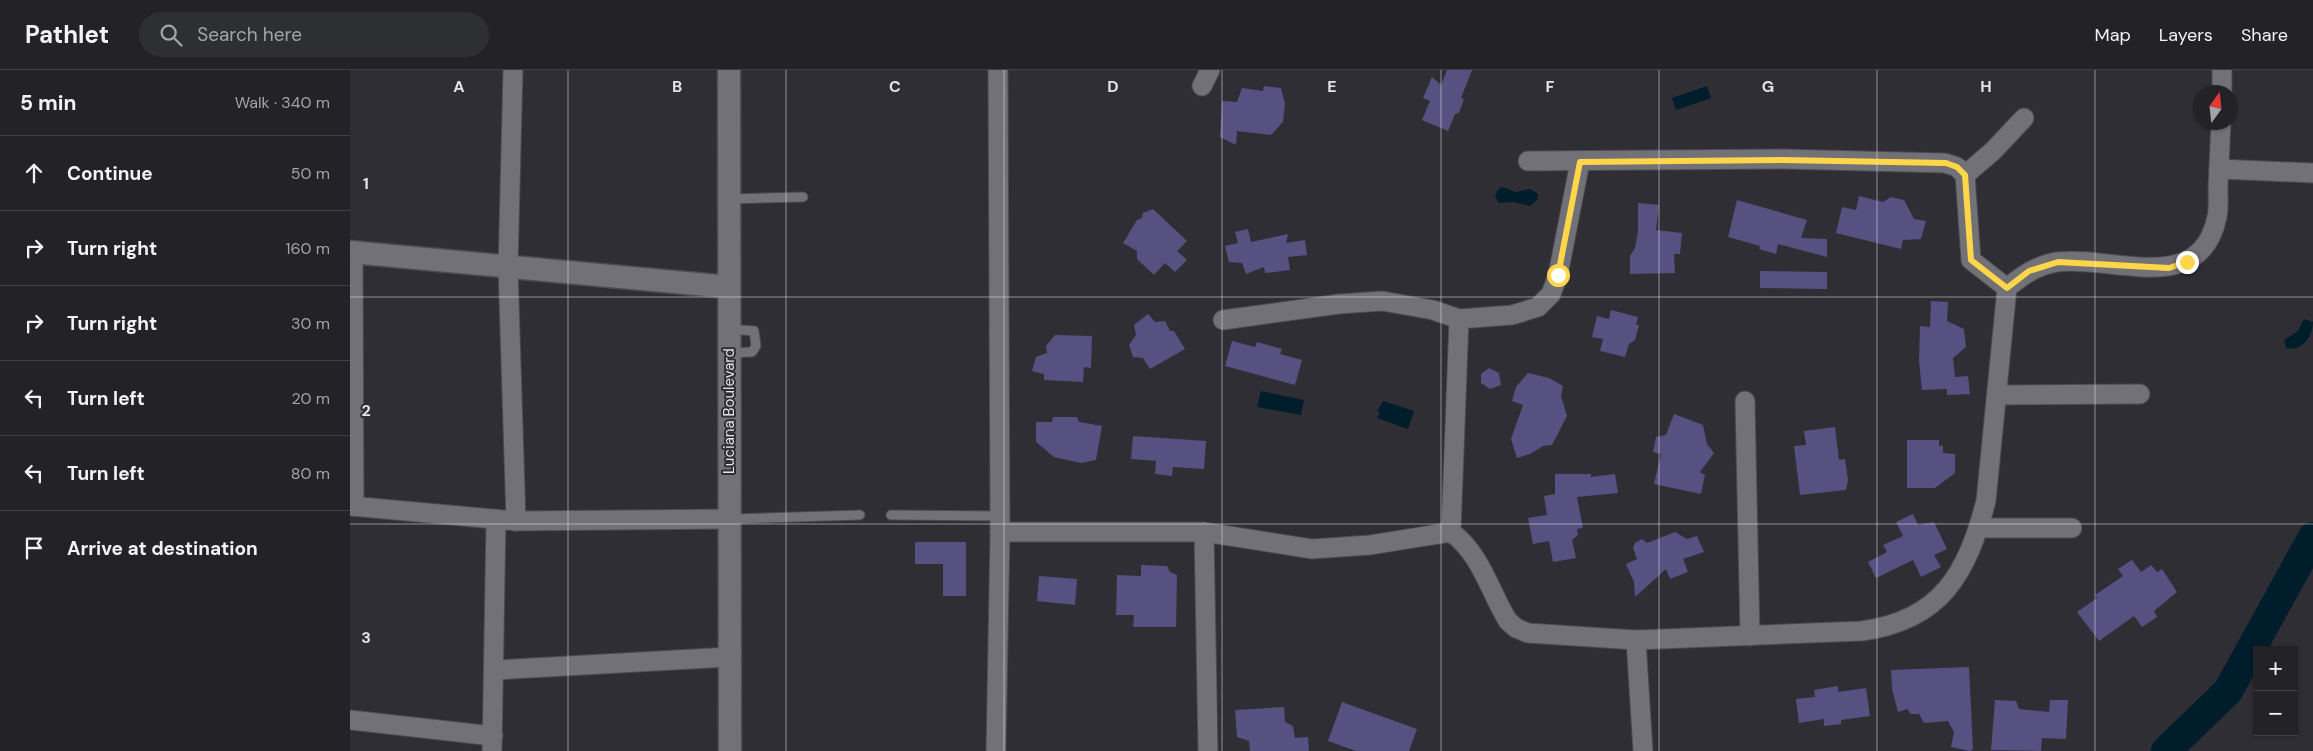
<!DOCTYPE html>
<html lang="en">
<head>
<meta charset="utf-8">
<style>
  body { margin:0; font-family:"DM Sans",sans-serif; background:#2e2f33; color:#f1f3f6 }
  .controls { position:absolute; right:15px; bottom:15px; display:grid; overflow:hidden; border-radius:0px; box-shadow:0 1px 4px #0004 }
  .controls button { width:45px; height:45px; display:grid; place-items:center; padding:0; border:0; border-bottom:1px solid #3f3f44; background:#222227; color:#f1f3f6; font:25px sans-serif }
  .compass { position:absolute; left:1843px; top:15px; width:45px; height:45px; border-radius:50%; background:#222227; box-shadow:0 1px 4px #0004; rotate:15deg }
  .stop { position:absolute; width:15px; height:15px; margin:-11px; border:4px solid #ffd54a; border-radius:50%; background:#fff }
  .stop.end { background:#ffd54a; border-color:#fff; box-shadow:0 1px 5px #0008 }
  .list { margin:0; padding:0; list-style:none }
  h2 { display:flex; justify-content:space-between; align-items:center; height:65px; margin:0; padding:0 20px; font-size:21px }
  h2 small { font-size:16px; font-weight:400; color:#a2a4a7 }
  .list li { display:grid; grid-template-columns:32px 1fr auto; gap:15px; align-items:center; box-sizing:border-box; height:75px; padding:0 20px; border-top:1px solid #3f3f44 }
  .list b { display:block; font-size:19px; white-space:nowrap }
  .list em { font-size:16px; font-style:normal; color:#a2a4a7 }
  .icon { flex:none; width:28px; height:28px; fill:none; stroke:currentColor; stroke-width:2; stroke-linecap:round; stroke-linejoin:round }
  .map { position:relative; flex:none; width:1963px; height:681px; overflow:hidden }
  header { display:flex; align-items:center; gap:30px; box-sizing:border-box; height:70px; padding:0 25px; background:#222227; border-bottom:1px solid #3f3f44 }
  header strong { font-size:24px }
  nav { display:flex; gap:28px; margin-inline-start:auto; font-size:18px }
  .search { width:350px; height:45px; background:#2e2f33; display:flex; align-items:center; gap:12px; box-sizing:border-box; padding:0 18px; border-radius:28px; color:#a2a4a7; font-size:19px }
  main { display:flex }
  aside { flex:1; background:#222227 }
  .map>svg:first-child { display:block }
</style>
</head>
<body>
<header>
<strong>Pathlet</strong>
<div class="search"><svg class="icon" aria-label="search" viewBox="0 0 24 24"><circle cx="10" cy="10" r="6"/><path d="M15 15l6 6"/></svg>Search here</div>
<nav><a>Map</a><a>Layers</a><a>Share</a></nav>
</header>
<main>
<aside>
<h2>5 min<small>Walk · 340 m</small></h2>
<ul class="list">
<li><svg class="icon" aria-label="ahead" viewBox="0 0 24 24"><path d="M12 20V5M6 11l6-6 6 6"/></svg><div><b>Continue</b></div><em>50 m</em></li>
<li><svg class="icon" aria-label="right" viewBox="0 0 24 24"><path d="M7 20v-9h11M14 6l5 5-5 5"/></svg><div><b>Turn right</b></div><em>160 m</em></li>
<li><svg class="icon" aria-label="right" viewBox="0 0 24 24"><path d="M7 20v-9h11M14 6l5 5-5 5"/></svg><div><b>Turn right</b></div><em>30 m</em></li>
<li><svg class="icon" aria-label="left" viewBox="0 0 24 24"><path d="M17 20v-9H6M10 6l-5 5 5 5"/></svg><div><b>Turn left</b></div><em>20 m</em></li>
<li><svg class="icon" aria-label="left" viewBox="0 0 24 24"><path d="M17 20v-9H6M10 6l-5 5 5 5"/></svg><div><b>Turn left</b></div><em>80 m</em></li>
<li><svg class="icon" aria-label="arrive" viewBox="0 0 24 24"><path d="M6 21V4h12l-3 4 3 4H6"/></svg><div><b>Arrive at destination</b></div></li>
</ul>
</aside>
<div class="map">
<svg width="1963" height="681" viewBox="0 0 1963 681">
  <rect width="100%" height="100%" fill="#2e2e34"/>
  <g fill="#001d2b">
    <polygon points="1357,16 1361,28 1326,40 1322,28"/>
    <polygon points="1152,117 1166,122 1180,119 1188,124 1188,129 1180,136 1163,132 1149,133 1145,126 1147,121"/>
    <path d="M1954,249L1963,252C1963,266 1952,282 1936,278L1934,270L1948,261Z"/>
    <polygon points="911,321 954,330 951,345 907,337"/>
    <polygon points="1033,331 1064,341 1058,359 1027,348 1030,342 1027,341"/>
  </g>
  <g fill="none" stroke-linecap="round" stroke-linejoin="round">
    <polyline stroke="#001d2b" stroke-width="30" points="1816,681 1878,621 1963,467"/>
  </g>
  <g fill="#575181">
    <polygon points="1097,0 1122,0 1111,28 1114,29 1109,43 1105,44 1098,61 1072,50 1080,31 1073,28 1082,7 1091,15"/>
    <polygon points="914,16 931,18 935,34 933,52 921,65 887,61 886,75 870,67 872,31 887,32 892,18 913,21"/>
    <polygon points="1509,126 1533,132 1541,127 1554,130 1564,149 1576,151 1571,169 1553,170 1551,179 1486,163 1492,137 1506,140"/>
    <polygon points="1387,130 1457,150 1451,168 1477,169 1477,187 1428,174 1426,184 1409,179 1410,176 1378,167"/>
    <polygon points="1288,133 1309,135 1306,160 1332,163 1330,184 1324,184 1325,203 1280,204 1280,186 1285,178 1288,161"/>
    <polygon points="803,139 837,171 827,181 837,190 825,202 815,193 804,205 787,189 787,181 773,173 787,150 792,148 793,143"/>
    <polygon points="898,159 901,172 938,164 936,173 955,170 957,185 938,187 940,200 915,203 914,197 896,204 892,193 879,192 875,176 888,173 885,162"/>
    <polygon points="1410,201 1477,202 1477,219 1410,218"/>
    <polygon points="1581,231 1598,232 1597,251 1614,259 1616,277 1603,288 1605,307 1618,306 1620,324 1597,325 1597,319 1572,320 1569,291 1570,256 1580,257"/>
    <polygon points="1261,240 1288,247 1286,255 1289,255 1285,270 1279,274 1275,287 1250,281 1253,269 1242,267 1247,246 1259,249"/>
    <polygon points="798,244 805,252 815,251 820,261 824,261 835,279 800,299 793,288 783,287 779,275 786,265 784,255"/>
    <polygon points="705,265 742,266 741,298 734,297 733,312 694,310 694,304 682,301 686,287 697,283 696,276"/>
    <polygon points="882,271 905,277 907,272 932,279 930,284 952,290 945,315 875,296"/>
    <polygon points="1139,298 1149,303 1151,315 1140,319 1131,313 1131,304"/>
    <polygon points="1178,303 1199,308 1213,316 1211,326 1217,346 1202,375 1193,376 1180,384 1167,388 1161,369 1173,335 1162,331 1166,317"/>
    <polygon points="1324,344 1353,355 1357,374 1364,383 1350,402 1355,405 1351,424 1304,414 1311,384 1303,382 1306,367 1316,365"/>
    <polygon points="703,347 727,347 729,352 752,356 746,390 731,393 704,387 686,372 686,352 702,352"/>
    <polygon points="1485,357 1489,390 1495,389 1498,410 1496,420 1450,425 1444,376 1456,375 1454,361"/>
    <polygon points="783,366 856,371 854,399 823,397 822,406 805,404 806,391 781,389"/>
    <polygon points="1557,370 1589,370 1589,376 1593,376 1593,383 1605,384 1605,403 1585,418 1557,418"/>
    <polygon points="1205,404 1241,404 1241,407 1265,404 1268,423 1227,427 1233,458 1227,459 1228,465 1222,470 1226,488 1203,492 1199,471 1183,474 1178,448 1197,445 1194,426 1205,424"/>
    <polygon points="1563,444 1568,455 1584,452 1597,479 1584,485 1591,497 1571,507 1563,490 1526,508 1518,492 1537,482 1533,475 1553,466 1546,452"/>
    <polygon points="1325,462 1337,469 1347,466 1354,482 1333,489 1338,502 1320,509 1316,499 1285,527 1284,512 1276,494 1287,489 1283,478 1285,473 1292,469 1297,473"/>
    <polygon points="565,472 616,472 616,526 593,526 593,494 565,494"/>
    <polygon points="1782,490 1791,502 1801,495 1807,502 1812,499 1827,522 1804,541 1807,547 1792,557 1784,546 1749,571 1727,542 1747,528 1745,525 1773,506 1768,499"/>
    <polygon points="791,495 817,496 820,502 827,505 826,557 783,557 784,545 766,545 767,505 791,506"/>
    <polygon points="689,506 727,509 725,535 687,531"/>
    <polygon points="1619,597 1623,679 1620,681 1601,677 1604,662 1598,651 1574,653 1569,644 1561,644 1557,639 1548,642 1542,619 1541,600"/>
    <polygon points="1488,616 1488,622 1516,618 1520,646 1491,650 1491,654 1474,656 1474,649 1449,653 1446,629 1465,627 1464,620"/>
    <polygon points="1645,630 1666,631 1669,639 1699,642 1700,630 1718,630 1716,669 1692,668 1691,681 1641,680"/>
    <polygon points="992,632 1067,659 1059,681 1006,681 978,671"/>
    <polygon points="934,637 935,652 943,656 945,668 958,667 959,681 900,681 899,671 887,667 885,640"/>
  </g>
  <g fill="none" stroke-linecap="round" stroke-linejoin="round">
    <defs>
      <g id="service">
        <polyline points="379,129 453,127"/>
        <polyline points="379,283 402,282 406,276 404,261 379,259"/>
        <polyline points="541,445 650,446"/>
        <polyline points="380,449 510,445"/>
      </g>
      <g id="minor">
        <polyline points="163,0 158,198 166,451"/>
        <polyline points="852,16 860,0"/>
        <polyline points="1872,22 1872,0"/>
        <polyline points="1178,91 1432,89 1595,93 1607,97 1615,105 1621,190 1657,218"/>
        <polyline points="1869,99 1963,103"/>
        <polyline points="1615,105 1643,81 1674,48"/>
        <polyline points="3,183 4,436"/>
        <polyline points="873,250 989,234 1032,231 1083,240 1109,249 1162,245 1188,237 1201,224 1208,205 1230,92"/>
        <polyline points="1647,325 1790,324"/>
        <polyline points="1395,331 1400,566"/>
        <polyline points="0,436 166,451 379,449"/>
        <polyline points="1629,458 1722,458"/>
        <path d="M650,462H854L962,479L1020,475L1101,462C1131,484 1139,520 1158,551L1166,558L1178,563L1286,570L1512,561C1592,550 1617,503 1636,431L1657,218C1673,205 1687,195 1707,192C1762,185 1850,228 1867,147C1869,138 1868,127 1868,117C1869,96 1870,74 1871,52"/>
        <polyline points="854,462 858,681"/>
        <polyline points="1101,462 1109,249"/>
        <polyline points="1286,570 1293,681"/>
        <polyline points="145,600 379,587"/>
        <polyline points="0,650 143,666"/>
        <polyline points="142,681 146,449"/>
        <polyline points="646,681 650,462 648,0"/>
      </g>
      <g id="tertiary">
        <polyline points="379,0 380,681"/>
        <polyline points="0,182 379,217"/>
      </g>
    </defs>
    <use href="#service" stroke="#4c4b51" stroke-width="11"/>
    <use href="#minor" stroke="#4c4b51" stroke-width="21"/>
    <use href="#tertiary" stroke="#4c4b51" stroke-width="25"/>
    <use href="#service" stroke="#727178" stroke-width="9"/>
    <use href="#minor" stroke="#727178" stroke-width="19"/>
    <use href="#tertiary" stroke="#727178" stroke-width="22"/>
  </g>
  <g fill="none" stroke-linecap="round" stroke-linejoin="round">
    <polyline stroke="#ffd54a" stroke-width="6" points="1208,205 1230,92 1432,90 1596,93 1607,97 1615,105 1621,190 1657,218 1679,201 1708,192 1819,198 1837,192"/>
  </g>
  <path fill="none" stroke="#e3e3e7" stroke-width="1" stroke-opacity="0.55" d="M218,0V681M436,0V681M654,0V681M872,0V681M1091,0V681M1309,0V681M1527,0V681M1745,0V681M0,227H1963M0,454H1963"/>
  <g text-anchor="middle" stroke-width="4" stroke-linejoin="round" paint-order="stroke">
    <g font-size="15" fill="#e3e3e7" stroke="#2e2e34">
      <text transform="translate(379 341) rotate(-90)" y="5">Luciana Boulevard</text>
    </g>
  </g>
  <g font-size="16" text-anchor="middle" font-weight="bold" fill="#e3e3e7" stroke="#2e2e34" stroke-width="4" stroke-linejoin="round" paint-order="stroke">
    <text x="109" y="22">A</text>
    <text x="327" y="22">B</text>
    <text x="545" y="22">C</text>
    <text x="763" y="22">D</text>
    <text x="982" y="22">E</text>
    <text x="1200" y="22">F</text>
    <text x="1418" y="22">G</text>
    <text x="1636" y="22">H</text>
    <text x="16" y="119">1</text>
    <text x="16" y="346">2</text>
    <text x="16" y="573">3</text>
  </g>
</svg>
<div class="controls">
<button>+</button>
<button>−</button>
</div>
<svg class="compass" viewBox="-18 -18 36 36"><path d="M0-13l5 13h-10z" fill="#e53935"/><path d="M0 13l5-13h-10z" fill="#a2a4a7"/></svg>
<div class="stop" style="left:1208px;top:205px"></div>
<div class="stop end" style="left:1837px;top:192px"></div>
</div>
</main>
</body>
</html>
